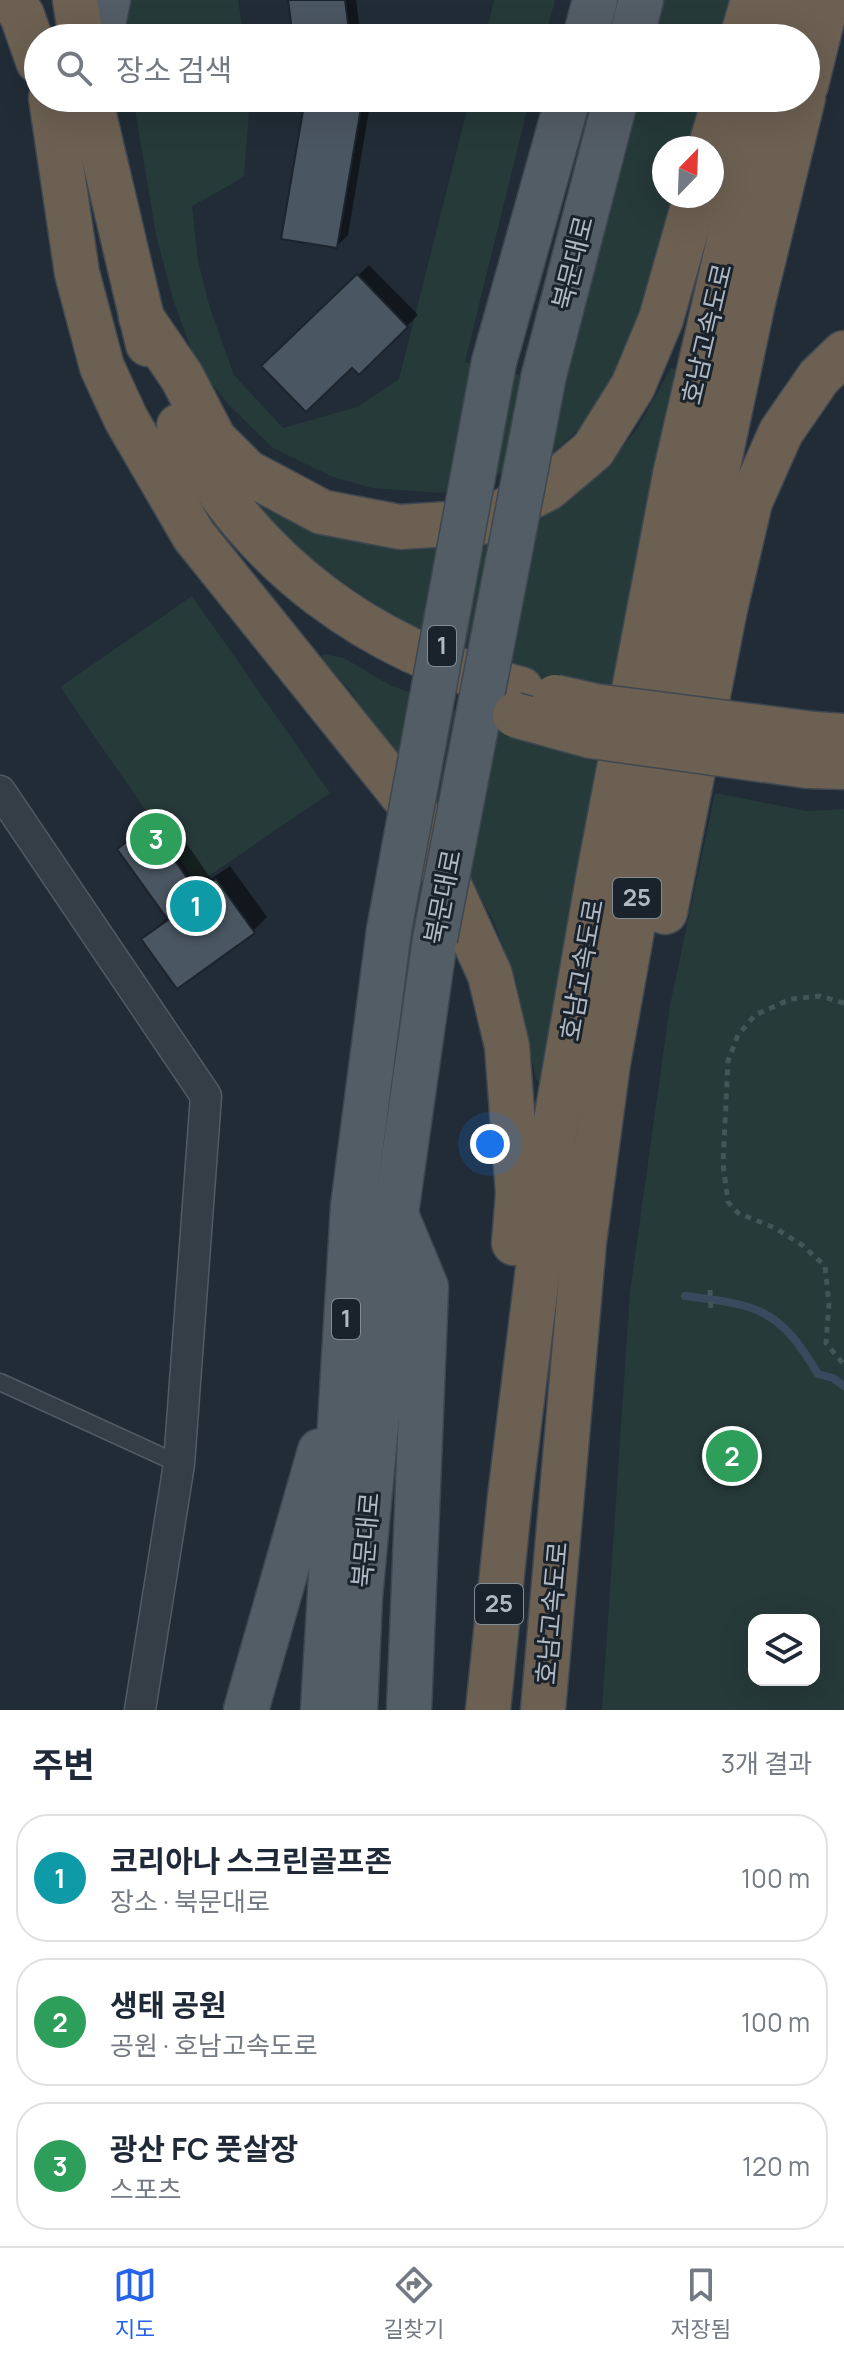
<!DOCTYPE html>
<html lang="ko">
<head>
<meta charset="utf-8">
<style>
  body { margin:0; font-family:Manrope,"Noto Sans KR",sans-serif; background:#f6f6f7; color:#1f2937 }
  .controls { position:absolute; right:24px; bottom:24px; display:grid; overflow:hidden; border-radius:16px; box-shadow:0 8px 32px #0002 }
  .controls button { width:72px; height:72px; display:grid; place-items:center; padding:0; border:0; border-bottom:2px solid #e0e1e3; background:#fff; color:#1f2937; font:40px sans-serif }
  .compass { position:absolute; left:652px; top:136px; width:72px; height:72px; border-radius:50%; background:#fff; box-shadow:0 8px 32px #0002; rotate:23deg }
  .you { position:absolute; left:490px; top:1144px; width:28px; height:28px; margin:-20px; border:6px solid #fff; border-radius:50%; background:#1a73e8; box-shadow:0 0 0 12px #1a73e833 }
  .badge { display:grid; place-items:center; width:52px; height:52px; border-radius:50%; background:#2563eb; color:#fff; font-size:26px; font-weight:700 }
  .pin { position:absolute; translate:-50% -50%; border:4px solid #fff; box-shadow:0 2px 8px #0006 }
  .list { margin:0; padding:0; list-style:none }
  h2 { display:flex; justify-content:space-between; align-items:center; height:104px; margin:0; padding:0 32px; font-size:34px }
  h2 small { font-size:26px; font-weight:400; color:#747a83 }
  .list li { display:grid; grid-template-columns:52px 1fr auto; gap:24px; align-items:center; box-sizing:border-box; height:128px; margin:0 16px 16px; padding:0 16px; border:2px solid #e0e1e3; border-radius:32px }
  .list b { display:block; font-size:30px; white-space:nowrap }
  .list p { margin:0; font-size:26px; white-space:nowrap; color:#747a83 }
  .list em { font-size:26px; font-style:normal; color:#747a83 }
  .icon { flex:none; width:44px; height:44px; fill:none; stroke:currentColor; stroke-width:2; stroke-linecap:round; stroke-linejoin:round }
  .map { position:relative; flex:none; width:844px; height:1710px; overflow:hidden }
  .search { position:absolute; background:#fff; box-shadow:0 8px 32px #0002; left:24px; right:24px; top:24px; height:88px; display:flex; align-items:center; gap:20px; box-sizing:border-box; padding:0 28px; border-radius:44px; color:#747a83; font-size:30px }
  .sheet { height:536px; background:#fff }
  nav { display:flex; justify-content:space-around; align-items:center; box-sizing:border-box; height:112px; border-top:2px solid #e0e1e3; background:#fff; font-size:22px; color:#747a83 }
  nav a { display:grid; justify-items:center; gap:4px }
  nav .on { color:#2563eb }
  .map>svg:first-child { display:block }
</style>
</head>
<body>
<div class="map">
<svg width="844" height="1710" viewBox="0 0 844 1710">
  <rect width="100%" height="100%" fill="#212c36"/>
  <g fill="#263a39" fill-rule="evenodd">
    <polygon points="118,0 238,0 244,38 123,38"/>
    <polygon points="494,0 555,0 545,38 485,38"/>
    <polygon points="664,0 736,0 725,38 655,38"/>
    <polygon points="133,98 250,98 244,177 192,206 198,261 210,308 234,375 283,428 357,407 399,379 470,98 530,98 465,362 565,385 639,98 708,98 694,148 664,148 664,196 680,196 642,325 613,389 584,425 553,452 463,489 440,493 372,488 333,477 273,448 229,405 197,365 173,299 156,235"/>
    <polygon points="671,368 679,371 598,752 544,1089 536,1079 516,981 493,920 444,833 350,690 322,660 323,654 344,658 390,685 529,737 542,675 522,670 405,622 372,602 304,556 246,495 362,530 603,470 637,429"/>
    <polygon points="192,596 330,793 197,884 60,687"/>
    <path d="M715,793L807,811L844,809V1710H602L630,1292L670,1005ZM754,1620H814V1680H754Z"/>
  </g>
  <g fill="#0007">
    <polygon points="290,0 356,0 361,38 295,38"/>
    <polygon points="308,98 371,98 348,235 337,246"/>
    <polygon points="369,265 418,315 359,372 352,365 264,366"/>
    <polygon points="165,812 211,879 230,866 267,917 253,931 144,939 168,917 119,849 133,835"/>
  </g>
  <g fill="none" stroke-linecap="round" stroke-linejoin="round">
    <path stroke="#384b5e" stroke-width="8" d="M685,1296C758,1305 779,1308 818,1374L833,1378L844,1386"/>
  </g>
  <g fill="#4a5661" stroke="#1c242d" stroke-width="2">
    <polygon points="288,0 345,0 350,38 293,38"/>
    <polygon points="305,99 361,108 337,248 281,239"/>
    <polygon points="357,274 408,327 359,375 352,368 306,412 261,366"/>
    <polygon points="150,825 197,892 216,879 255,933 177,989 141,939 168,920 117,849"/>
  </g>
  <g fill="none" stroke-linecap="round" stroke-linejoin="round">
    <defs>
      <polyline id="service" points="0,1382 179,1464"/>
      <polyline id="minor" points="0,791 206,1096 179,1464 140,1710"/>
      <g id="primary">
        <polyline points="100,38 108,0"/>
        <polyline points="585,38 595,0"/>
        <polyline points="631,38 641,0"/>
        <polyline points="494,362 568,98"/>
        <polyline points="544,375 616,98"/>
        <polyline points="399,1222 426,1287 409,1710"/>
        <polyline points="246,1710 320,1451"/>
        <polyline points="323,1710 353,1207 389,930"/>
        <polyline points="355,1710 360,1597 396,1213 435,939"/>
      </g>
      <g id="motorway">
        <polyline points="11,0 22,15 38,61"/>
        <polyline points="75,0 81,38"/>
        <polyline points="742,38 753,0"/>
        <polyline points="776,38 785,0"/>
        <polyline points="806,85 827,0"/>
        <polyline points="51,98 77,273 102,367 126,419 194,536 416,812 490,975 507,1046 518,1193 514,1243"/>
        <polyline points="90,98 148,344"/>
        <polyline points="710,148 725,98"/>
        <polyline points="141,317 182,377 214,439 247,472 322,512 400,527 482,522 548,488 593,450 633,386 661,319 696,196"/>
        <path d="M179,426C250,564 372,652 521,689"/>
        <polyline points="814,734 844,736"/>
        <polyline points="808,766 844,767"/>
        <polyline points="665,912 725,609 750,502 781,432 819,377 844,353"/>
        <polyline points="488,1710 510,1497 556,1121 598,879 675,475 762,98"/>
        <polyline points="543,1710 584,1242 608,1063 705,527 753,302 803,98"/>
      </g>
    </defs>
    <use href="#service" stroke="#525b64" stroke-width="19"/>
    <use href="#minor" stroke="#525b64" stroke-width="33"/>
    <use href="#primary" stroke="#3e4650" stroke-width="47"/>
    <use href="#motorway" stroke="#3f4851" stroke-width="47"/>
    <g stroke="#435556" stroke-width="5" stroke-dasharray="6 6" stroke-linecap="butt">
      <polyline points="844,1003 820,996 791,999 755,1015 738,1035 728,1061 723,1164 728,1202 738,1213 775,1228 802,1245 825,1266 829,1304 826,1343 844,1365"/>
      <polyline points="710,1290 711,1311"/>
    </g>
    <use href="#service" stroke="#353d46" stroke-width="16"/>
    <use href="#minor" stroke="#353d46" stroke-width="30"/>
    <use href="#primary" stroke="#535d66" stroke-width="44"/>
    <use href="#motorway" stroke="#6c6052" stroke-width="44"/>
    <defs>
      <g id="primary-bridge">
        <polyline points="389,930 494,362"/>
        <polyline points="435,939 544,375"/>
      </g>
      <g id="motorway-bridge">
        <polyline points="555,697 595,706 814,734"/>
        <polyline points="515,715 591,736 808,766"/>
      </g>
    </defs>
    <use href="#primary-bridge" stroke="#3e4650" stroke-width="47" stroke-linecap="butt"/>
    <use href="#motorway-bridge" stroke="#3f4851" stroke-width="47" stroke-linecap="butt"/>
    <use href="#primary-bridge" stroke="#535d66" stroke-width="44"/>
    <use href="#motorway-bridge" stroke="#6c6052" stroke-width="44"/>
  </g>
  <g text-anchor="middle" stroke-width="6" stroke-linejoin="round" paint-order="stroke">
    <g fill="#1a222b" stroke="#828b95" stroke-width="2">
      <rect x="428" y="626" width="28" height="40" rx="6"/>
      <rect x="613" y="878" width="48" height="40" rx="6"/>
      <rect x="332" y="1299" width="28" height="40" rx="6"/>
      <rect x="475" y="1584" width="48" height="40" rx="6"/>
    </g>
    <g font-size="24" font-weight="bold" fill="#afb8c3">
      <text x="442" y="654">1</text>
      <text x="637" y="906">25</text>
      <text x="346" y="1327">1</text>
      <text x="499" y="1612">25</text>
    </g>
    <g font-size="26" fill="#afb8c3" stroke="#1a222b">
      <text transform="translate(573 263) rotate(-76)" y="9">북문대로</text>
      <text transform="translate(707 334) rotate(-77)" y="9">호남고속도로</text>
      <text transform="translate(443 897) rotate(-79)" y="9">북문대로</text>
      <text transform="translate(582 970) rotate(-80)" y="9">호남고속도로</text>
      <text transform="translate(366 1540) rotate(-85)" y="9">북문대로</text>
      <text transform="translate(552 1613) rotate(-85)" y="9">호남고속도로</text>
    </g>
  </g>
</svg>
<div class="controls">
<button><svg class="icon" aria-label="layers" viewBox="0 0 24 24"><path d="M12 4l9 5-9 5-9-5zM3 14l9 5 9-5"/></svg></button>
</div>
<svg class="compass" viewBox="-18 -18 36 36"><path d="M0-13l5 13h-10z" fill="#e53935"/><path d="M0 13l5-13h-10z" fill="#747a83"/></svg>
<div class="you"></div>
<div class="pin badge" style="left:196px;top:906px;background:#0f9aa8">1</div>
<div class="pin badge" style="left:732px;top:1456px;background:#2e9e5b">2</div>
<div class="pin badge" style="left:156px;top:839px;background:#2e9e5b">3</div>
<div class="search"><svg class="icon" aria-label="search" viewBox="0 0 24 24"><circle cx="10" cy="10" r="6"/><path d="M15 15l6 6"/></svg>장소 검색</div>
</div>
<section class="sheet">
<h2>주변<small>3개 결과</small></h2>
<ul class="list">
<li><span class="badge" style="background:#0f9aa8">1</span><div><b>코리아나 스크린골프존</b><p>장소 · 북문대로</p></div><em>100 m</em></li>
<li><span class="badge" style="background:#2e9e5b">2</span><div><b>생태 공원</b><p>공원 · 호남고속도로</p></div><em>100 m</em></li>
<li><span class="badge" style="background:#2e9e5b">3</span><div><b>광산 FC 풋살장</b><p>스포츠</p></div><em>120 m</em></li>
</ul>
</section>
<nav>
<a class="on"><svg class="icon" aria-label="map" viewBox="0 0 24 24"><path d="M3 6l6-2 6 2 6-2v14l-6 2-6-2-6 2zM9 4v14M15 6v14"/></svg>지도</a>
<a><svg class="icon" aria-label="directions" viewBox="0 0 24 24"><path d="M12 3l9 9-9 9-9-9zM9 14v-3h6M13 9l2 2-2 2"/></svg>길찾기</a>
<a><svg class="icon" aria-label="saved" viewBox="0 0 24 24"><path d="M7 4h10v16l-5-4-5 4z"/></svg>저장됨</a>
</nav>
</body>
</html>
